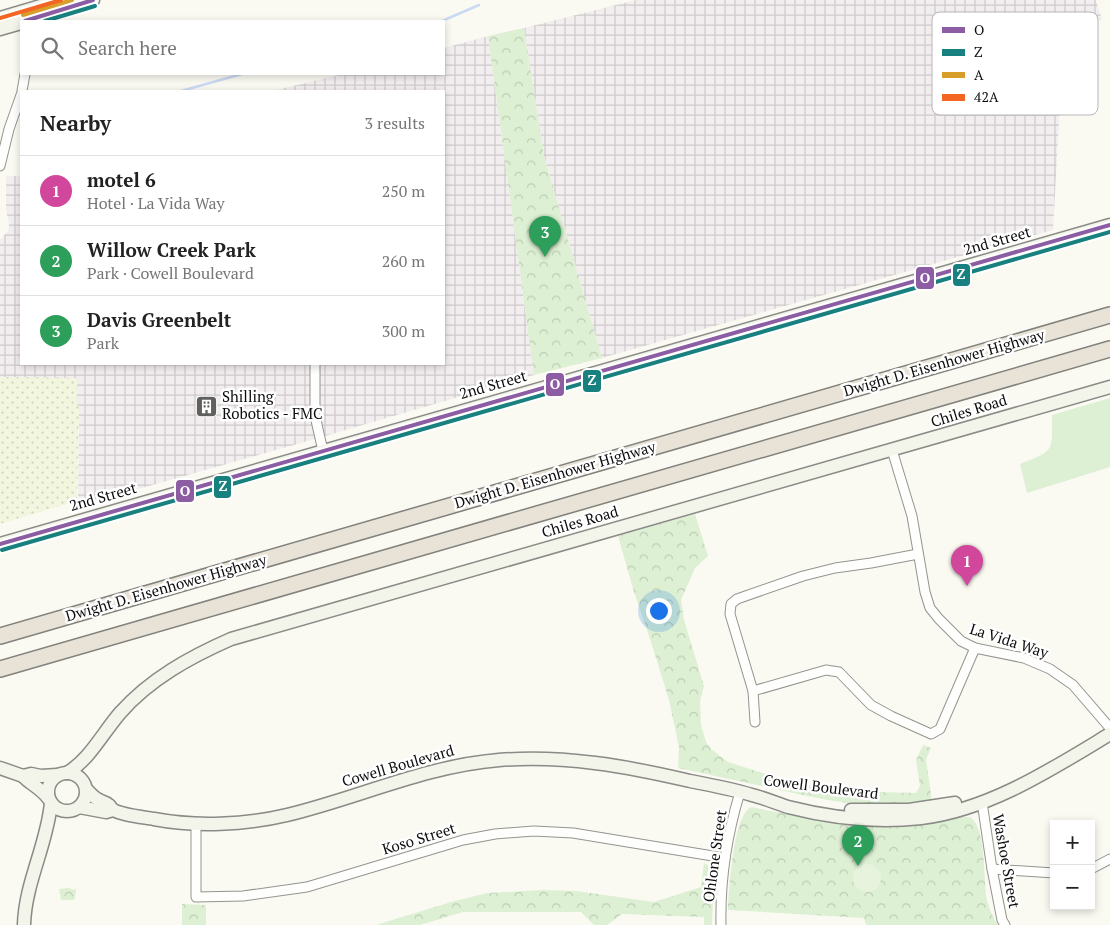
<!DOCTYPE html>
<html lang="en">
<head>
<meta charset="utf-8">
<style>
  body { margin:0; font-family:"PT Serif",serif; background:#f6f6f6; color:#222 }
  .controls { position:absolute; right:15px; bottom:15px; display:grid; overflow:hidden; border-radius:0px; box-shadow:0 2px 8px #0003 }
  .controls button { width:45px; height:45px; display:grid; place-items:center; padding:0; border:0; border-bottom:1px solid #e0e0e0; background:#fff; color:#222; font:25px sans-serif }
  .you { position:absolute; left:658px; top:610px; width:18px; height:18px; margin:-12px; border:4px solid #fff; border-radius:50%; background:#1a73e8; box-shadow:0 0 0 8px #1a73e833 }
  .badge { display:grid; place-items:center; width:32px; height:32px; border-radius:50%; background:#60605d; color:#fff; font-size:16px; font-weight:700 }
  .pin { position:absolute; translate:-50% -41px; filter:drop-shadow(0 1px 2px #0008) }
  .pin::after { content:''; position:absolute; top:26px; width:18px; height:15px; background:inherit; clip-path:polygon(0 0,100% 0,50% 100%) }
  .list { margin:0; padding:0; list-style:none }
  h2 { display:flex; justify-content:space-between; align-items:center; height:65px; margin:0; padding:0 20px; font-size:21px }
  h2 small { font-size:16px; font-weight:400; color:#767676 }
  .list li { display:grid; grid-template-columns:32px 1fr auto; gap:15px; align-items:center; box-sizing:border-box; height:70px; padding:0 20px; border-top:1px solid #e0e0e0 }
  .list b { display:block; font-size:19px; white-space:nowrap }
  .list p { margin:0; font-size:16px; white-space:nowrap; color:#767676 }
  .list em { font-size:16px; font-style:normal; color:#767676 }
  .icon { flex:none; width:28px; height:28px; fill:none; stroke:currentColor; stroke-width:2; stroke-linecap:round; stroke-linejoin:round }
  .map { position:relative; flex:none; width:1110px; height:925px; overflow:hidden }
  .search { position:absolute; background:#fff; box-shadow:0 2px 8px #0003; left:20px; top:20px; width:425px; height:55px; display:flex; align-items:center; gap:12px; box-sizing:border-box; padding:0 18px; border-radius:0px; color:#767676; font-size:19px }
  .panel { position:absolute; background:#fff; box-shadow:0 2px 8px #0003; left:20px; top:90px; width:425px; height:275px; border-radius:0px }
  .map>svg:first-child { display:block }
</style>
</head>
<body>
<div class="map">
<svg width="1110" height="925" viewBox="0 0 1110 925">
  <defs>
    <pattern id="industrial-grid" width="8" height="8" patternUnits="userSpaceOnUse" patternTransform="scale(1.25)"><rect width="8" height="8" fill="#f2edee"/><path d="M0 4h8M4 0v8" fill="none" stroke="#cecacb"/></pattern>
    <pattern id="farmland-dots" width="8" height="8" patternUnits="userSpaceOnUse" patternTransform="scale(1.25)"><rect width="8" height="8" fill="#f3f6df"/><path d="M2 2h.1M6 6h.1" fill="none" stroke="#cfd2be" stroke-width="1.8" stroke-linecap="round"/></pattern>
    <pattern id="park-crowns" width="20" height="18" patternUnits="userSpaceOnUse" patternTransform="scale(1.25)"><rect width="20" height="18" fill="#ddf0d3"/><path d="M2 6a3 3 0 1 1 6 0M12 15a3 3 0 1 1 6 0" fill="none" stroke="#bccdb4"/></pattern>
  </defs>
  <rect width="100%" height="100%" fill="#fafaf2"/>
  <g fill="url(#industrial-grid)">
    <polygon points="636,0 1096,0 1102,20 1064,30 1053,230 602,358 544,156 524,28"/>
    <polygon points="488,36 534,375 301,443 78,506 79,406 77,406 77,379 0,377 0,240 8,231 9,224 6,210 6,176 21,176 21,364 444,364 444,91 272,91 343,74 444,74 444,48"/>
  </g>
  <polygon fill="url(#farmland-dots)" points="0,377 77,378 77,405 79,406 77,501 0,524"/>
  <path fill="#ddf0d3" d="M1110,398V467L1027,493L1020,464C1055,450 1052,453 1052,415Z"/>
  <g fill="url(#park-crowns)">
    <polygon points="524,28 544,156 602,358 534,375 488,36"/>
    <path d="M695,514L708,556L695,568L681,600L684,620L704,686L700,701L701,725L706,742L711,749L728,762L775,777L834,791L916,793L920,786L916,760L923,745L931,748L926,760L932,801C880,812 827,801 776,789C743,782 710,775 678,768L679,747L669,700L651,642L634,592L618,536Z"/>
    <path d="M751,807L823,821L943,820L959,817H970C987,827 983,881 987,900C989,909 993,917 998,925H866L864,918L728,910C729,890 733,816 751,807Z"/>
    <polygon points="704,863 713,868 714,874 712,925 704,925 704,917 622,914 607,925 594,925 581,912 463,912 420,925 376,925 451,902 487,893 543,890 576,891 654,902 701,887"/>
    <polygon points="69,888 73,890 76,888 75,899 72,900 61,900 59,889"/>
    <polygon points="182,904 206,905 206,925 182,925"/>
  </g>
  <circle fill="#e8f3dd" cx="867" cy="878" r="14"/>
  <g fill="none" stroke-linecap="round" stroke-linejoin="round">
    <g stroke="#cadaf3" stroke-width="2.5">
      <polyline points="442,21 479,5"/>
      <polyline points="181,91 242,74"/>
    </g>
    <defs>
      <g id="street">
        <polyline points="22,91 25,74"/>
        <polyline points="0,166 9,129 21,95"/>
        <polyline points="315,364 315,416 323,451"/>
        <polyline points="892,450 912,516 925,592 930,608 939,619 961,641 975,648 1024,658 1050,669 1073,685 1110,728"/>
        <polyline points="753,691 826,670 839,672 871,705 891,716 931,734 940,729 975,648"/>
        <polyline points="755,722 753,691 730,614 731,604 737,599 803,576 835,568 871,563 918,554"/>
        <polyline points="982,802 992,869 1002,920 1005,925"/>
        <polyline points="196,823 196,897 243,896 307,887 463,840 495,834 534,831 573,833 725,858"/>
        <polyline points="992,869 1054,873"/>
        <polyline points="1091,869 1110,859"/>
        <path d="M721,925C720,880 727,835 740,792"/>
      </g>
      <g id="secondary">
        <polyline points="0,18 61,0"/>
        <polyline points="25,21 93,0"/>
        <polyline points="0,29 21,23"/>
        <polyline points="0,544 1110,225"/>
        <polyline points="0,768 23,776 31,774 41,776 57,775"/>
        <circle cx="67" cy="792" r="19"/>
        <path d="M67,773C90,759 102,734 120,713C150,679 190,657 231,639L1110,387"/>
        <path d="M23,776C30,784 41,788 48,798"/>
        <path d="M87,790C91,794 94,798 99,800C102,802 106,802 109,805C110,806 111,808 112,809C120,815 143,817 154,819C196,827 245,825 287,815C358,798 425,766 499,760C564,755 626,766 690,781C711,785 732,789 752,795C764,798 776,803 788,807C831,818 877,823 921,818C989,810 1052,769 1110,734"/>
        <polyline points="79,807 106,812 113,810"/>
        <polyline points="851,810 909,810 955,803"/>
        <path d="M24,925C25,883 47,845 51,803"/>
      </g>
      <g id="highway">
        <polyline points="0,636 1110,315"/>
        <polyline points="0,669 1110,349"/>
      </g>
    </defs>
    <use href="#street" stroke="#949490" stroke-width="11"/>
    <use href="#secondary" stroke="#8a8a87" stroke-width="15"/>
    <use href="#highway" stroke="#81817d" stroke-width="18"/>
    <use href="#street" stroke="#fefefd" stroke-width="9"/>
    <use href="#secondary" stroke="#f3f4ea" stroke-width="12"/>
    <use href="#highway" stroke="#e8e3d6" stroke-width="15"/>
    <defs>
      <g id="bus-1">
        <polyline points="25,21 93,0"/>
        <polyline points="0,544 1110,225"/>
      </g>
      <g id="bus-2">
        <polyline points="45,21 95,6"/>
        <polyline points="2,550 1110,232"/>
      </g>
      <polyline id="bus-3" points="23,15 72,0"/>
      <polyline id="bus-4" points="0,18 61,0"/>
    </defs>
    <use href="#bus-1" stroke="#fff" stroke-width="8"/>
    <use href="#bus-2" stroke="#fff" stroke-width="8"/>
    <use href="#bus-3" stroke="#fff" stroke-width="8"/>
    <use href="#bus-4" stroke="#fff" stroke-width="8"/>
    <use href="#bus-1" stroke="#8c5da3" stroke-width="4"/>
    <use href="#bus-2" stroke="#18807f" stroke-width="4"/>
    <use href="#bus-3" stroke="#d89e29" stroke-width="4"/>
    <use href="#bus-4" stroke="#f26522" stroke-width="4"/>
  </g>
  <defs>
    <symbol id="building-square" viewBox="-11 -11 22 22"><rect x="-9" y="-9" width="18" height="18" rx="4" fill="#60605d" stroke="#fff"/><path d="M-4-6H4V6H1V3H-1V6H-4ZM-2.5-4.3h1.7v1.8h-1.7ZM.8-4.3h1.7v1.8H.8ZM-2.5-1h1.7V.8h-1.7ZM.8-1h1.7V.8H.8Z" fill="#fff"/></symbol>
  </defs>
  <g fill-rule="evenodd">
    <use href="#building-square" x="194" y="394" width="25" height="25"/>
  </g>
  <g text-anchor="middle" stroke-width="5" stroke-linejoin="round" paint-order="stroke">
    <g font-size="15" fill="#0d0d0d" stroke="#fff">
      <text transform="translate(997 241) rotate(-16)" y="5">2nd Street</text>
      <text transform="translate(944 363) rotate(-16)" y="5">Dwight D. Eisenhower Highway</text>
      <text transform="translate(493 385) rotate(-16)" y="5">2nd Street</text>
      <text transform="translate(969 411) rotate(-17)" y="5">Chiles Road</text>
      <text transform="translate(555 475) rotate(-16)" y="5">Dwight D. Eisenhower Highway</text>
      <text transform="translate(103 497) rotate(-16)" y="5">2nd Street</text>
      <text transform="translate(580 522) rotate(-16)" y="5">Chiles Road</text>
      <text transform="translate(166 588) rotate(-16)" y="5">Dwight D. Eisenhower Highway</text>
      <text transform="translate(1009 641) rotate(18)" y="5">La Vida Way</text>
      <text transform="translate(398 766) rotate(-16)" y="5">Cowell Boulevard</text>
      <text transform="translate(821 787) rotate(7)" y="5">Cowell Boulevard</text>
      <text transform="translate(419 839) rotate(-17)" y="5">Koso Street</text>
      <text transform="translate(715 856) rotate(-82)" y="5">Ohlone Street</text>
      <text transform="translate(1006 861) rotate(80)" y="5">Washoe Street</text>
    </g>
    <g font-size="15" fill="#0d0d0d" stroke="#fff" text-anchor="start">
      <text x="222" y="402">Shilling<tspan x="222" dy="17">Robotics - FMC</tspan></text>
    </g>
  </g>
  <rect x="932" y="12" width="166" height="103" rx="8" fill="#fff" stroke="#b6b6b6" stroke-width="1"/>
  <rect x="942" y="27" width="23" height="6" fill="#8c5da3"/>
  <rect x="942" y="49" width="23" height="7" fill="#18807f"/>
  <rect x="942" y="72" width="23" height="6" fill="#d89e29"/>
  <rect x="942" y="94" width="23" height="7" fill="#f26522"/>
  <g font-size="14" fill="#0d0d0d">
    <text x="974" y="35">O</text>
    <text x="974" y="57">Z</text>
    <text x="974" y="80">A</text>
    <text x="974" y="102">42A</text>
  </g>
  <g stroke="#fff" stroke-width="2">
    <rect x="952" y="263" width="19" height="24" rx="5" fill="#18807f"/>
    <rect x="915" y="266" width="20" height="24" rx="5" fill="#8c5da3"/>
    <rect x="582" y="369" width="20" height="24" rx="5" fill="#18807f"/>
    <rect x="545" y="372" width="20" height="25" rx="5" fill="#8c5da3"/>
    <rect x="213" y="475" width="19" height="24" rx="5" fill="#18807f"/>
    <rect x="175" y="479" width="20" height="24" rx="5" fill="#8c5da3"/>
  </g>
  <g font-size="14" text-anchor="middle" font-weight="bold" fill="#fff">
    <text x="961" y="279">Z</text>
    <text x="925" y="283">O</text>
    <text x="592" y="385">Z</text>
    <text x="555" y="389">O</text>
    <text x="223" y="491">Z</text>
    <text x="185" y="496">O</text>
  </g>
</svg>
<div class="controls">
<button>+</button>
<button>−</button>
</div>
<div class="you"></div>
<div class="pin badge" style="left:967px;top:586px;background:#d1479c">1</div>
<div class="pin badge" style="left:858px;top:866px;background:#2e9e5b">2</div>
<div class="pin badge" style="left:545px;top:257px;background:#2e9e5b">3</div>
<div class="search"><svg class="icon" aria-label="search" viewBox="0 0 24 24"><circle cx="10" cy="10" r="6"/><path d="M15 15l6 6"/></svg>Search here</div>
<section class="panel">
<h2>Nearby<small>3 results</small></h2>
<ul class="list">
<li><span class="badge" style="background:#d1479c">1</span><div><b>motel 6</b><p>Hotel · La Vida Way</p></div><em>250 m</em></li>
<li><span class="badge" style="background:#2e9e5b">2</span><div><b>Willow Creek Park</b><p>Park · Cowell Boulevard</p></div><em>260 m</em></li>
<li><span class="badge" style="background:#2e9e5b">3</span><div><b>Davis Greenbelt</b><p>Park</p></div><em>300 m</em></li>
</ul>
</section>
</div>
</body>
</html>
